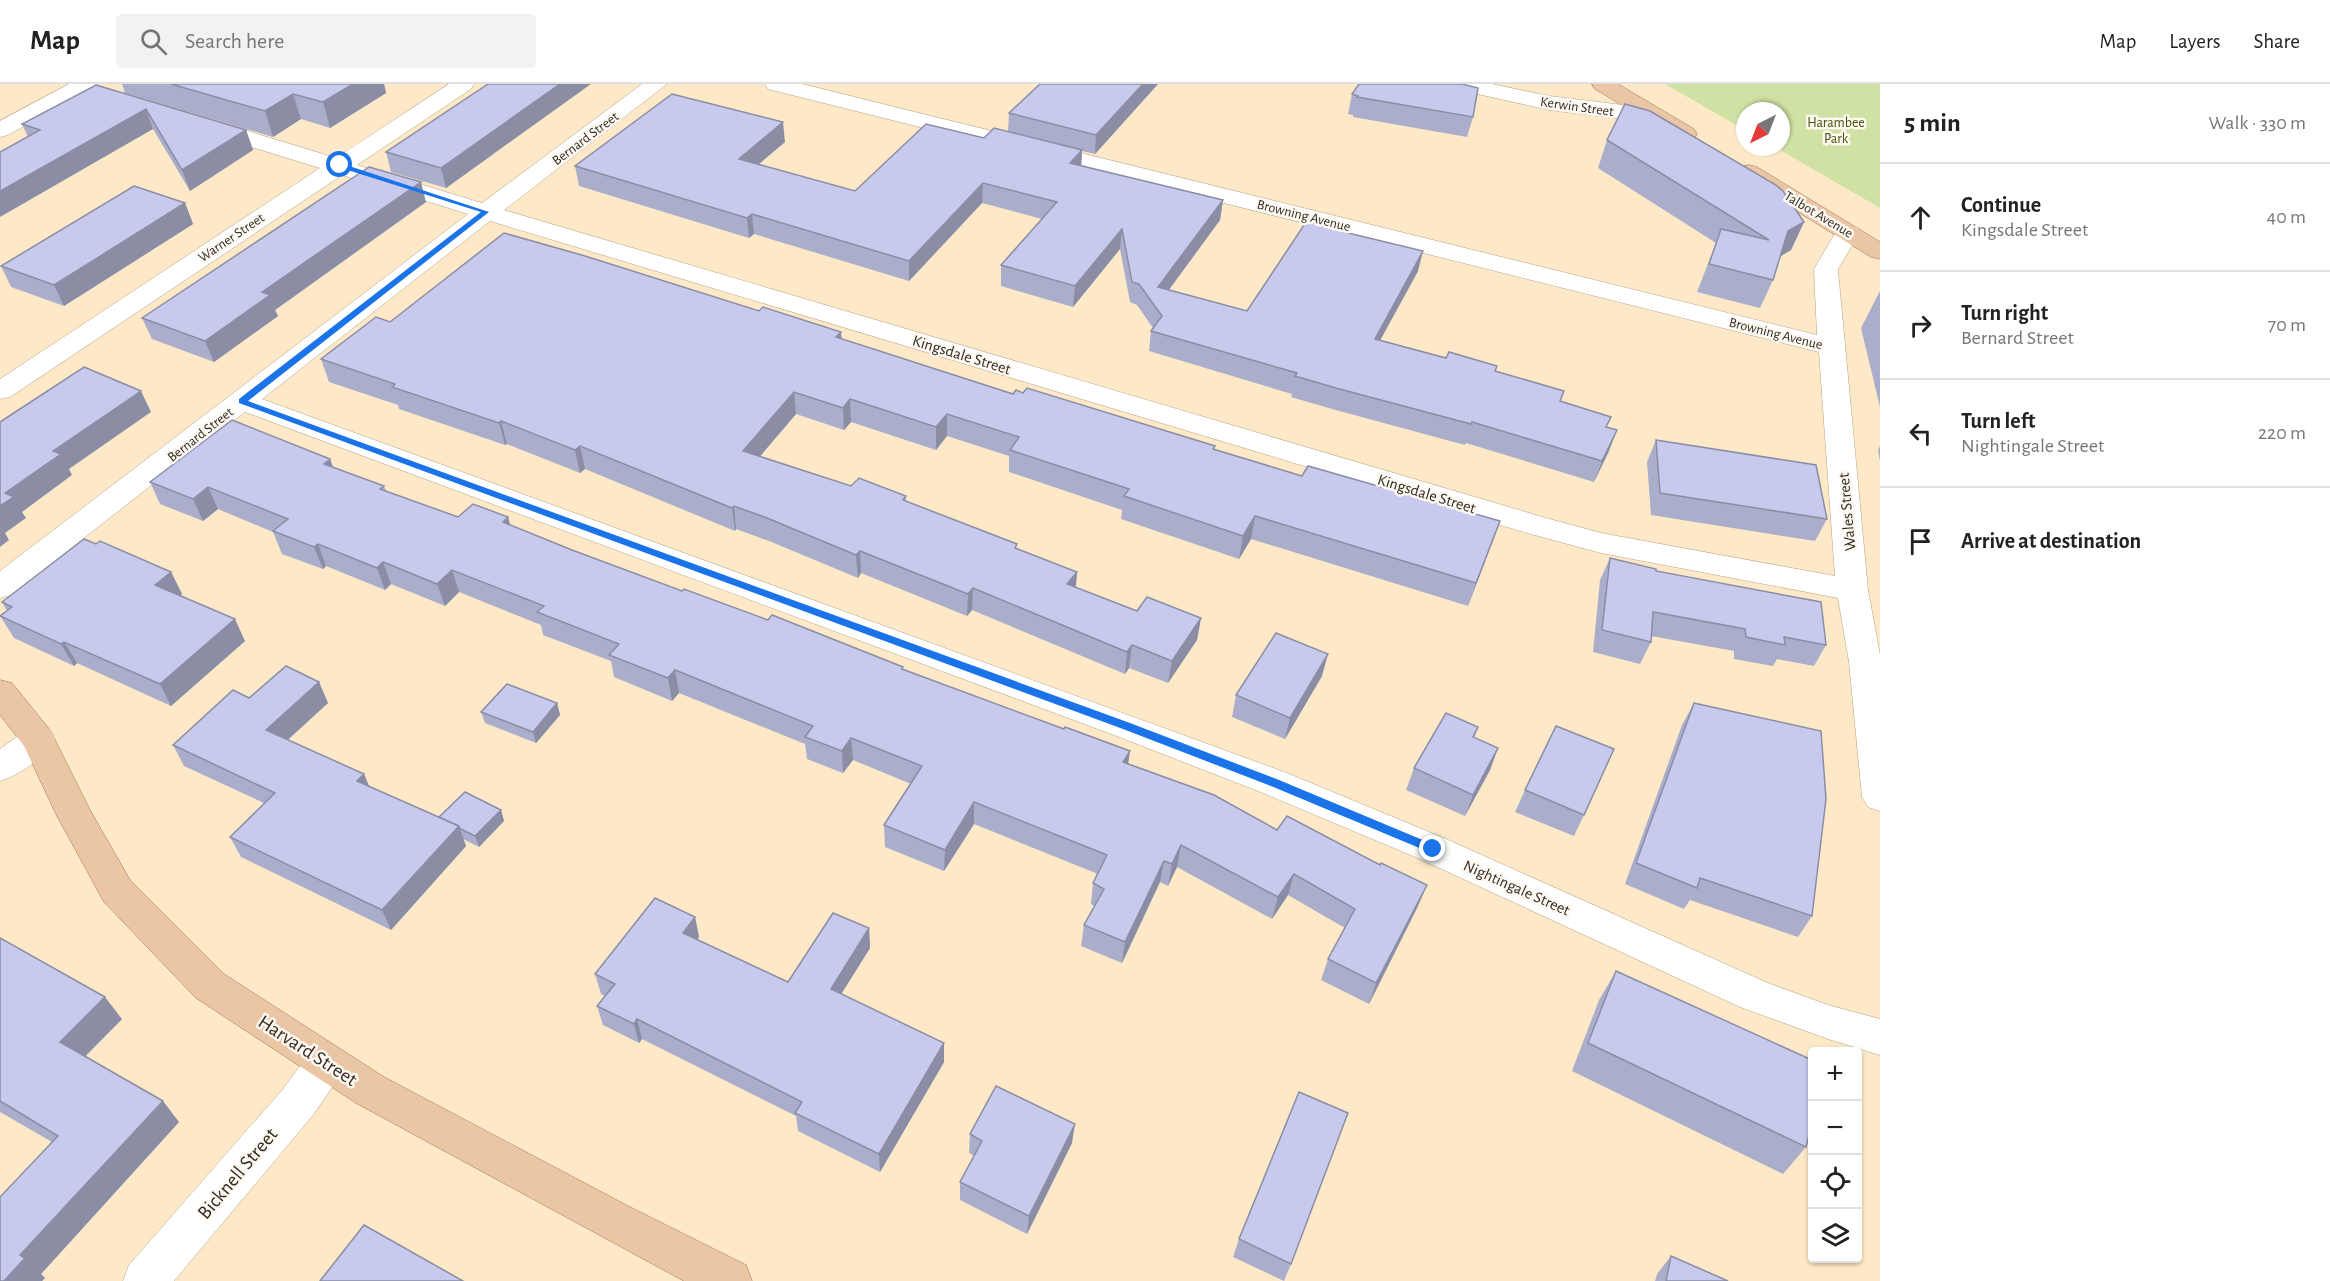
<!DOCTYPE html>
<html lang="en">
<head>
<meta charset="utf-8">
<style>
  body { margin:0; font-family:"Alegreya Sans",sans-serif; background:#f2f2f2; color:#222 }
  .controls { position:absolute; right:18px; bottom:18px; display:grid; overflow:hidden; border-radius:6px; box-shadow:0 2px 4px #0004 }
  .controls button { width:54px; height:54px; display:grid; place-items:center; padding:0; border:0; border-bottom:2px solid #e0e0e0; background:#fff; color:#222; font:30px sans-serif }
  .compass { position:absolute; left:1736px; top:18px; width:54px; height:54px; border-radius:50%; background:#fff; box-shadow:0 2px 4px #0004; rotate:222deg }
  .stop { position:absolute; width:18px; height:18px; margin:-14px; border:4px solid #1a73e8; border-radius:50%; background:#fff }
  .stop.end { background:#1a73e8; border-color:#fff; box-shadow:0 2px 6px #0008 }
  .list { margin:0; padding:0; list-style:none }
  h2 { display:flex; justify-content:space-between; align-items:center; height:78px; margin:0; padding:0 24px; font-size:26px }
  h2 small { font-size:20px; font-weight:400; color:#767676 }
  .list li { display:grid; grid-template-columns:39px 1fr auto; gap:18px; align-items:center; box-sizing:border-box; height:108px; padding:0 24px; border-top:2px solid #e0e0e0 }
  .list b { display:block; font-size:22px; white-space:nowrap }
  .list p { margin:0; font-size:20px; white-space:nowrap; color:#767676 }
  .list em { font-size:20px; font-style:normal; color:#767676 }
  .icon { flex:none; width:33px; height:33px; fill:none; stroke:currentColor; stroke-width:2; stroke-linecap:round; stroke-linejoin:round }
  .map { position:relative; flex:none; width:1880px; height:1197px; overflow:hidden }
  header { display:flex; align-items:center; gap:36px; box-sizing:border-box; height:84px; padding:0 30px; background:#fff; border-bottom:2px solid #e0e0e0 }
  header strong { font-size:28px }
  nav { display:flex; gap:33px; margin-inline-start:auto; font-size:21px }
  .search { width:420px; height:54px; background:#f2f2f2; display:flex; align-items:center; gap:15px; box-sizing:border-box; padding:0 21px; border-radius:6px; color:#767676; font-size:22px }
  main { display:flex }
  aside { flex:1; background:#fff }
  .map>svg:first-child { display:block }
</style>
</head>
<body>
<header>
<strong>Map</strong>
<div class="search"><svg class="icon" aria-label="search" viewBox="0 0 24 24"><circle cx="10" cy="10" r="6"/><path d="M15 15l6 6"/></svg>Search here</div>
<nav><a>Map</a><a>Layers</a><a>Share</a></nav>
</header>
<main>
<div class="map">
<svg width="1880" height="1197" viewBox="0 0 1880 1197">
  <rect width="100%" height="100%" fill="#fde9c8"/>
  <polygon fill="#d0e1a4" points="1665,0 1880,0 1880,124 1775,63 1781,63 1781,27 1745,27 1745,46"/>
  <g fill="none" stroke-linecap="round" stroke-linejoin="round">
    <defs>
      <g id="minor">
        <polygon points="69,0 96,0 94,2 136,13 139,18 136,23 128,25 80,11 8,51 0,53 0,37"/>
        <polygon points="449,0 474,0 471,5 357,81 482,119 642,0 667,0 504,126 1546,434 1601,449 1835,492 1819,268 768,5 765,0 802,0 1817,251 1814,185 1839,143 1848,141 1857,143 1860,148 1838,185 1839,197 1868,506 1880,571 1880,727 1868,723 1862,713 1849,578 1838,514 1601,469 1527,449 490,137 262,315 1287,689 1446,755 1768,899 1828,921 1880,935 1880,971 1828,955 1740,923 1420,775 1263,709 1114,651 245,328 11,511 0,514 0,487 468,130 342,91 10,313 0,315 0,295 320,84 199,47 196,42 199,37 207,35 215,37 336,74"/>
        <polygon points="1452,0 1492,0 1549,12 1656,25 1664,27 1667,32 1664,37 1656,39 1549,26 1455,5"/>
        <path d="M38,642L50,646L55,655C45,673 20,691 0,697V665L26,646Z"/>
        <polygon points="326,961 340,966 346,979 340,992 313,1031 174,1197 123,1197 129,1181 283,1005 312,966"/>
      </g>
      <g id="major">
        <polygon points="1592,0 1618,0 1694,45 1697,50 1694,55 1686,57 1678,55 1595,5"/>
        <polygon points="1749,81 1757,83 1880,158 1880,175 1871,173 1741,93 1737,88 1741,83"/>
        <polygon points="0,596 12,599 50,646 90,726 130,796 224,890 384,993 628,1122 746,1181 752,1197 684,1197 356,1019 196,914 104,818 57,732 24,662 0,631"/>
      </g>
    </defs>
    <use href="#minor" stroke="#b4a283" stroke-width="1"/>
    <use href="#major" stroke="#a1774e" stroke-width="1"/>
    <use href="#minor" fill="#fff" fill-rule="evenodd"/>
    <use href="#major" fill="#ebc6a4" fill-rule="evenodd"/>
  </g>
  <g fill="#abaecb">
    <polygon points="122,0 384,0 386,9 330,44 301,35 273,53 125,9"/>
    <polygon points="1040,0 1158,0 1095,70 1082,67 1081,82 1223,116 1220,136 1169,206 1247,227 1345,148 1418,187 1380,256 1564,307 1561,317 1607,343 1609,367 1594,398 1466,359 1465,361 1332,325 1291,313 1292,310 1149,267 1151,247 1153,244 1137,221 1130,218 1120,165 1073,223 1001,202 1001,181 1042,135 982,119 909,197 754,150 749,154 579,102 575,82 785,58 758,81 855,107 984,54 1008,48 1009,29"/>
    <polygon points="96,1 246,46 253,66 190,107 153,45 28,53 22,40"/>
    <polygon points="1352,10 1473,33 1467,53 1353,33 1353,31 1348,30"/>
    <polygon points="1607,56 1804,138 1791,166 1780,172 1773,196 1760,224 1697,208 1716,159 1598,84"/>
    <polygon points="386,68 492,71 446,104 391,88"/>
    <polygon points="426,118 275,226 278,232 214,278 152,255 142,234"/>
    <polygon points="185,119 193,140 64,222 11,203 1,182"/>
    <polygon points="1880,207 1880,323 1861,244"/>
    <polygon points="390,238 842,255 1013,310 1215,362 1214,366 1302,392 1500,437 1492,459 1468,522 1251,455 1239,475 1121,435 1122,426 1009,388 1009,372 947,352 936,366 851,338 844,346 796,330 760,372 851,402 906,412 906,417 1017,465 1077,488 1076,503 1137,527 1201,534 1197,556 1168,599 1129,584 1125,590 972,526 967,532 861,489 858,494 769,457 736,445 735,447 585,385 580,389 507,360 505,361 399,325 398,321 329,298 321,275"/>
    <polygon points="1656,356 1827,435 1815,457 1651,431 1647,378"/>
    <polygon points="1880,362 1880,377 1878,366"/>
    <polygon points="330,375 333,383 384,402 386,407 458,433 508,433 510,441 572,466 682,507 903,585 1128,680 1277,746 1418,822 1369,920 1321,896 1328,875 1345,844 1288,811 1272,835 1177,783 1168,802 1160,798 1122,879 1081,862 1084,841 1094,822 1091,820 1093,799 1098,790 974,740 944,787 885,763 884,741 911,700 853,676 843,689 807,675 805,660 679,609 672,617 614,593 611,577 543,551 541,541 459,508 445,522 391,500 385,506 326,482 323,485 282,470 273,448 218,425 203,437 160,420 150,398"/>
    <polygon points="96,460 171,488 182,510 180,511 245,557 171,622 77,579 74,582 14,554 0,532 7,527 2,518"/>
    <polygon points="1610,474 1656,487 1826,561 1814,582 1777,575 1773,582 1734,575 1734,567 1651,552 1651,558 1640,580 1593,568 1600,496"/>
    <polygon points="1322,592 1285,655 1232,633 1236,611"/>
    <polygon points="319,598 328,619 288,656 369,703 440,733 501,726 504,737 479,763 463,755 466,762 391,846 241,773 230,753 264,719 184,682 173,661 249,614"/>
    <polygon points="557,619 560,631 536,659 485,639 481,628"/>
    <polygon points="1694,619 1812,832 1798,853 1690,816 1684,825 1625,800 1682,641"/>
    <polygon points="1478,643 1474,654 1498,664 1490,686 1465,732 1406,706 1414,684"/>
    <polygon points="1525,706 1584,731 1574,752 1515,728"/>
    <polygon points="695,833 699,853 697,856 788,898 869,844 870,864 841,910 944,959 944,978 880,1088 798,1047 796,1032 642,955 639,959 603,941 597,922 605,912 601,910 595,890"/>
    <polygon points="0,854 122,935 85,973 179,1038 41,1190 45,1194 42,1197 0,1197 52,1058 0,1028"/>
    <polygon points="1616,887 1806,1063 1783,1090 1572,987 1599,916"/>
    <polygon points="970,1050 1072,1059 1027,1150 960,1116 960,1098 974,1072 969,1069"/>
    <polygon points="1239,1155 1291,1180 1284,1197 1233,1173"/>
    <polygon points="1671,1172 1728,1197 1655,1197 1657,1190"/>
  </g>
  <g fill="#8b8da5">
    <polygon points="353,0 384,0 386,9 330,44 323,18"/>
    <polygon points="560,0 591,0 446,104 441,84"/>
    <polygon points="1143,0 1158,0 1095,70 1096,51"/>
    <polygon points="293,10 301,35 273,53 265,27"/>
    <polygon points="146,25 153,45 0,133 0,107"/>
    <polygon points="783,38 785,58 741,95 739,75"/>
    <polygon points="246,46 253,66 190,107 182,86"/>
    <polygon points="1082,66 1081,86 1070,79"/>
    <polygon points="421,98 426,118 275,226 278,232 214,278 205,257 262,208"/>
    <polygon points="983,99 982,119 909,197 909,177"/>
    <polygon points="1223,116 1220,136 1156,223 1158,203"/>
    <polygon points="185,119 193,140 64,222 54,201"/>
    <polygon points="752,130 754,150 749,154 747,134"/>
    <polygon points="1804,138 1791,166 1776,175 1788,147"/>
    <polygon points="1122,145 1120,165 1073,223 1075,202"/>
    <polygon points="1423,167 1418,187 1370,275 1375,255"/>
    <polygon points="841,248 843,270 836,253"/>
    <polygon points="141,307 151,328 69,385 72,391 22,428 26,434 5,449 9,456 0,463 0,422 5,409 53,367"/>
    <polygon points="794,308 796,330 746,389 743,367"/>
    <polygon points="850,315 851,338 844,346 843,324"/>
    <polygon points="947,330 947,352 936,366 936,343"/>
    <polygon points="501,337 507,360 505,361 499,339"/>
    <polygon points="1617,346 1609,367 1594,398 1602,377"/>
    <polygon points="580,362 585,385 580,389 575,366"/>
    <polygon points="330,375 338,397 324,380"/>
    <polygon points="208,403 218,425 203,437 193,415"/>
    <polygon points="734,422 736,445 735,447 732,424"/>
    <polygon points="1255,432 1251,455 1239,475 1243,452"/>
    <polygon points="508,433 514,456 503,438"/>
    <polygon points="1500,437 1492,459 1468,522 1476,499"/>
    <polygon points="318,460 326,482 323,485 314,463"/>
    <polygon points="860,467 861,489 858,494 856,471"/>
    <polygon points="383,478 391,500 385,506 377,484"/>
    <polygon points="452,486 459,508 445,522 437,500"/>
    <polygon points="171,488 182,510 166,523 155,501"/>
    <polygon points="1077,488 1075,511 1067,500"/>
    <polygon points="973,504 972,526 967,532 968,510"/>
    <polygon points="1201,534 1197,556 1168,599 1172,577"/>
    <polygon points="235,535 245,557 171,622 160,600"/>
    <polygon points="64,558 77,579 74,582 61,560"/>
    <polygon points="1132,561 1129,584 1125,590 1127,568"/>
    <polygon points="1328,570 1322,592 1285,655 1290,634"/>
    <polygon points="675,586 679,609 672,617 668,594"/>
    <polygon points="319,598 328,619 276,666 266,646"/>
    <polygon points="557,619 560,631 536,659 533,648"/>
    <polygon points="851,654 853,676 843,689 842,667"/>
    <polygon points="1498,664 1490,686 1465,732 1473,711"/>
    <polygon points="1130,667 1127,689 1123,678"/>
    <polygon points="364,690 373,711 357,697"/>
    <polygon points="974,718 974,740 944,787 945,766"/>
    <polygon points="501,726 504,737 479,763 475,752"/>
    <polygon points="459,742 466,762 391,846 382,826"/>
    <polygon points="1181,761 1177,783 1168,802 1172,780"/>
    <polygon points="1164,777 1160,798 1122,879 1125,858"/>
    <polygon points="1294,790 1288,811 1272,835 1278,813"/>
    <polygon points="1427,801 1418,822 1369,920 1376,899"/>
    <polygon points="695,833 699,853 687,869 683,849"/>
    <polygon points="869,844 870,864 832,925 831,905"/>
    <polygon points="105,913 122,935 77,980 60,958"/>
    <polygon points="637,935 642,955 639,959 634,940"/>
    <polygon points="944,959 944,978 880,1088 879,1070"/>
    <polygon points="163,1017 179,1038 41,1190 45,1194 42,1197 4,1197 20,1171"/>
    <polygon points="1075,1040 1072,1059 1027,1150 1029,1132"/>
  </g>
  <g fill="#c7caec" stroke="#8b8da5" stroke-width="1.5">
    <polygon points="171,0 353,0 323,18 293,10 265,27"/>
    <polygon points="488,0 560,0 441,84 386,68"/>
    <polygon points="1040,0 1143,0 1096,51 1009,29"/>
    <polygon points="1359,0 1462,0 1478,4 1473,33 1357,13 1358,12 1352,10"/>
    <polygon points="96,1 246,46 182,86 146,25 0,107 0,68 40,46 22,40"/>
    <polygon points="672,10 783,38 739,75 855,107 926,40 984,54 994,44 1082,66 1070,79 1223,116 1158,203 1247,227 1308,135 1346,144 1344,148 1423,167 1375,255 1446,274 1449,268 1497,282 1495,287 1564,307 1560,317 1611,333 1606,343 1617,346 1602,377 1472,338 1471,340 1336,304 1295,292 1297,289 1151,247 1162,232 1139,200 1132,198 1122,145 1075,202 1001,181 1057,118 983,99 909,177 752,130 747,134 575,82"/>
    <polygon points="1625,20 1650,27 1776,101 1783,107 1804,138 1788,147 1773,196 1709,180 1721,145 1769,156 1607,56"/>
    <polygon points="369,83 421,98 262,208 270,211 205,257 142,234"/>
    <polygon points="134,102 185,119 54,201 1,182"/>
    <polygon points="504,149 585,172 759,227 763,223 841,248 836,253 1013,310 1016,306 1023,309 1027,304 1215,362 1213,365 1302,392 1308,382 1500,437 1476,499 1255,432 1243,452 1124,412 1129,405 1010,366 1019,353 947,330 936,343 850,315 843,324 794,308 743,367 851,402 859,394 906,412 903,416 1017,460 1015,464 1077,488 1067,500 1137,527 1147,513 1201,534 1172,577 1132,561 1127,568 973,504 968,510 860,467 856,471 767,434 734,422 732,424 580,362 575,366 501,337 499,339 392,303 395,300 321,275 376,233 390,238"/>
    <polygon points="84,283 141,307 53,367 61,370 5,409 14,413 0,422 0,338"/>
    <polygon points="232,336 330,375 324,380 384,402 380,405 458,433 473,420 508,433 503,438 572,466 682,507 684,505 768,536 772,531 903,583 902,585 1064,645 1065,643 1130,667 1123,678 1214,711 1277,746 1287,732 1380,781 1381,779 1427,801 1376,899 1328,875 1355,825 1294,790 1278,813 1181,761 1172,780 1164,777 1125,858 1084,841 1104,805 1093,799 1107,771 974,718 945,766 884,741 922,682 851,654 842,667 805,653 813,642 675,586 668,594 609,571 619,560 537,528 544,522 452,486 437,500 383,478 377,484 318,460 314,463 273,447 288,435 208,403 193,415 150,398"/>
    <polygon points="1656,356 1816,381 1827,435 1660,409"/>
    <polygon points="84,455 96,460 100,457 171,488 155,501 235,535 160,600 64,558 61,560 0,532 12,523 2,518"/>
    <polygon points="1610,474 1656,485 1656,487 1821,518 1826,561 1784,553 1785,561 1746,553 1745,545 1653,528 1651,558 1602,546"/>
    <polygon points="1276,549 1328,570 1290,634 1236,611"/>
    <polygon points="286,582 319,598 266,646 364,690 357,697 459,742 382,826 230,753 275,709 173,661 233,606 249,614"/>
    <polygon points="507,600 557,619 533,648 481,628"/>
    <polygon points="1694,619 1821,647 1826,715 1812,832 1700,794 1697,804 1636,779"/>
    <polygon points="1446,629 1478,643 1473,653 1498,664 1473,711 1414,684"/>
    <polygon points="1556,642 1614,665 1584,731 1525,706"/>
    <polygon points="465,708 501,726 475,752 459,744 459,742 439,733"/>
    <polygon points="655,814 695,833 683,849 788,898 833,829 869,844 831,905 944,959 879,1070 795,1029 802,1018 637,935 634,940 597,922 615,900 595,890"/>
    <polygon points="0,854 105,913 60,958 163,1017 20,1171 25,1174 4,1197 0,1197 0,1113 58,1052 0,1017"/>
    <polygon points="1616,887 1812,976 1812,1039 1806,1063 1588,959"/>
    <polygon points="996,1002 1075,1040 1029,1132 960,1098 982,1057 970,1050"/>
    <polygon points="1299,1008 1348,1029 1291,1180 1239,1155"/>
    <polygon points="364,1141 463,1197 320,1197"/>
    <polygon points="1671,1172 1728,1197 1666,1197"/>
  </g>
  <polygon fill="#1a73e8" points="340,79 489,128 248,317 1130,639 1279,696 1437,762 1437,768 1429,768 1271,702 1123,645 239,319 239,315 481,128 338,83"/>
  <g text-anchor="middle" stroke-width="5" stroke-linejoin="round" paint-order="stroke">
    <g font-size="14" fill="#312a1d" stroke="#fdf8f2">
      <text transform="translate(1577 22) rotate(8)" y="5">Kerwin Street</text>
      <text transform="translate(585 54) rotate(-37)" y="5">Bernard Street</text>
      <text transform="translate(1819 130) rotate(31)" y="5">Talbot Avenue</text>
      <text transform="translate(1304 131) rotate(14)" y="5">Browning Avenue</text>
      <text transform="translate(231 153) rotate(-34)" y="5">Warner Street</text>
      <text transform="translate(1776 249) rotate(14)" y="5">Browning Avenue</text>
      <text transform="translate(200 350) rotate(-38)" y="5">Bernard Street</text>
    </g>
    <g font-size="14" fill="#435205" stroke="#fdf8f2">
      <text x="1836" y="43">Harambee<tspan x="1836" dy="16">Park</tspan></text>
    </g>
    <g font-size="16" fill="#312a1d" stroke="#fdf8f2">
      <text transform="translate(962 270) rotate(17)" y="6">Kingsdale Street</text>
      <text transform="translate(1427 409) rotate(17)" y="6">Kingsdale Street</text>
      <text transform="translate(1846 428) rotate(-95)" y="6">Wales Street</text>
      <text transform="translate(1517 803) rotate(24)" y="6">Nightingale Street</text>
    </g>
    <g font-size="20" fill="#312a1d" stroke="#fdf8f2">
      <text transform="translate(308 966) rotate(33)" y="7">Harvard Street</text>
      <text transform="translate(237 1089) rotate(-50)" y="7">Bicknell Street</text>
    </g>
  </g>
</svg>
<div class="controls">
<button>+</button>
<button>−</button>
<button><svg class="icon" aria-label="locate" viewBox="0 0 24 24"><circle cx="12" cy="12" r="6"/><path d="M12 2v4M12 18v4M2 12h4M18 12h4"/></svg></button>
<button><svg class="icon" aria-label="layers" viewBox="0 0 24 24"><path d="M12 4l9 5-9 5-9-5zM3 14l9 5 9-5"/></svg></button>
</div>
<svg class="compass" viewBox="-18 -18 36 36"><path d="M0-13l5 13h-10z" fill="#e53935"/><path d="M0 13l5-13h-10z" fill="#767676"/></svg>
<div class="stop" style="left:340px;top:81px"></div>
<div class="stop end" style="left:1433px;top:765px"></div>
</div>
<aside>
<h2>5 min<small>Walk · 330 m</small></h2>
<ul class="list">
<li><svg class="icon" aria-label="ahead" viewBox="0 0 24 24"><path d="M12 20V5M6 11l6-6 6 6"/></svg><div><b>Continue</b><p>Kingsdale Street</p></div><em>40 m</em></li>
<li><svg class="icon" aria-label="right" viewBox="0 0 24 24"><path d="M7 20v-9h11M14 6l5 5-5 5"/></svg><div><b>Turn right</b><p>Bernard Street</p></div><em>70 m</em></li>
<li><svg class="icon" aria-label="left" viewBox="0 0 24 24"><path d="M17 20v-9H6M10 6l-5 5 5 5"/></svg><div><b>Turn left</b><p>Nightingale Street</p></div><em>220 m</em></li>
<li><svg class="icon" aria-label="arrive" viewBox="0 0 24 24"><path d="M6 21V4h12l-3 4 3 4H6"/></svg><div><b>Arrive at destination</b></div></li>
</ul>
</aside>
</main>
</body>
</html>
